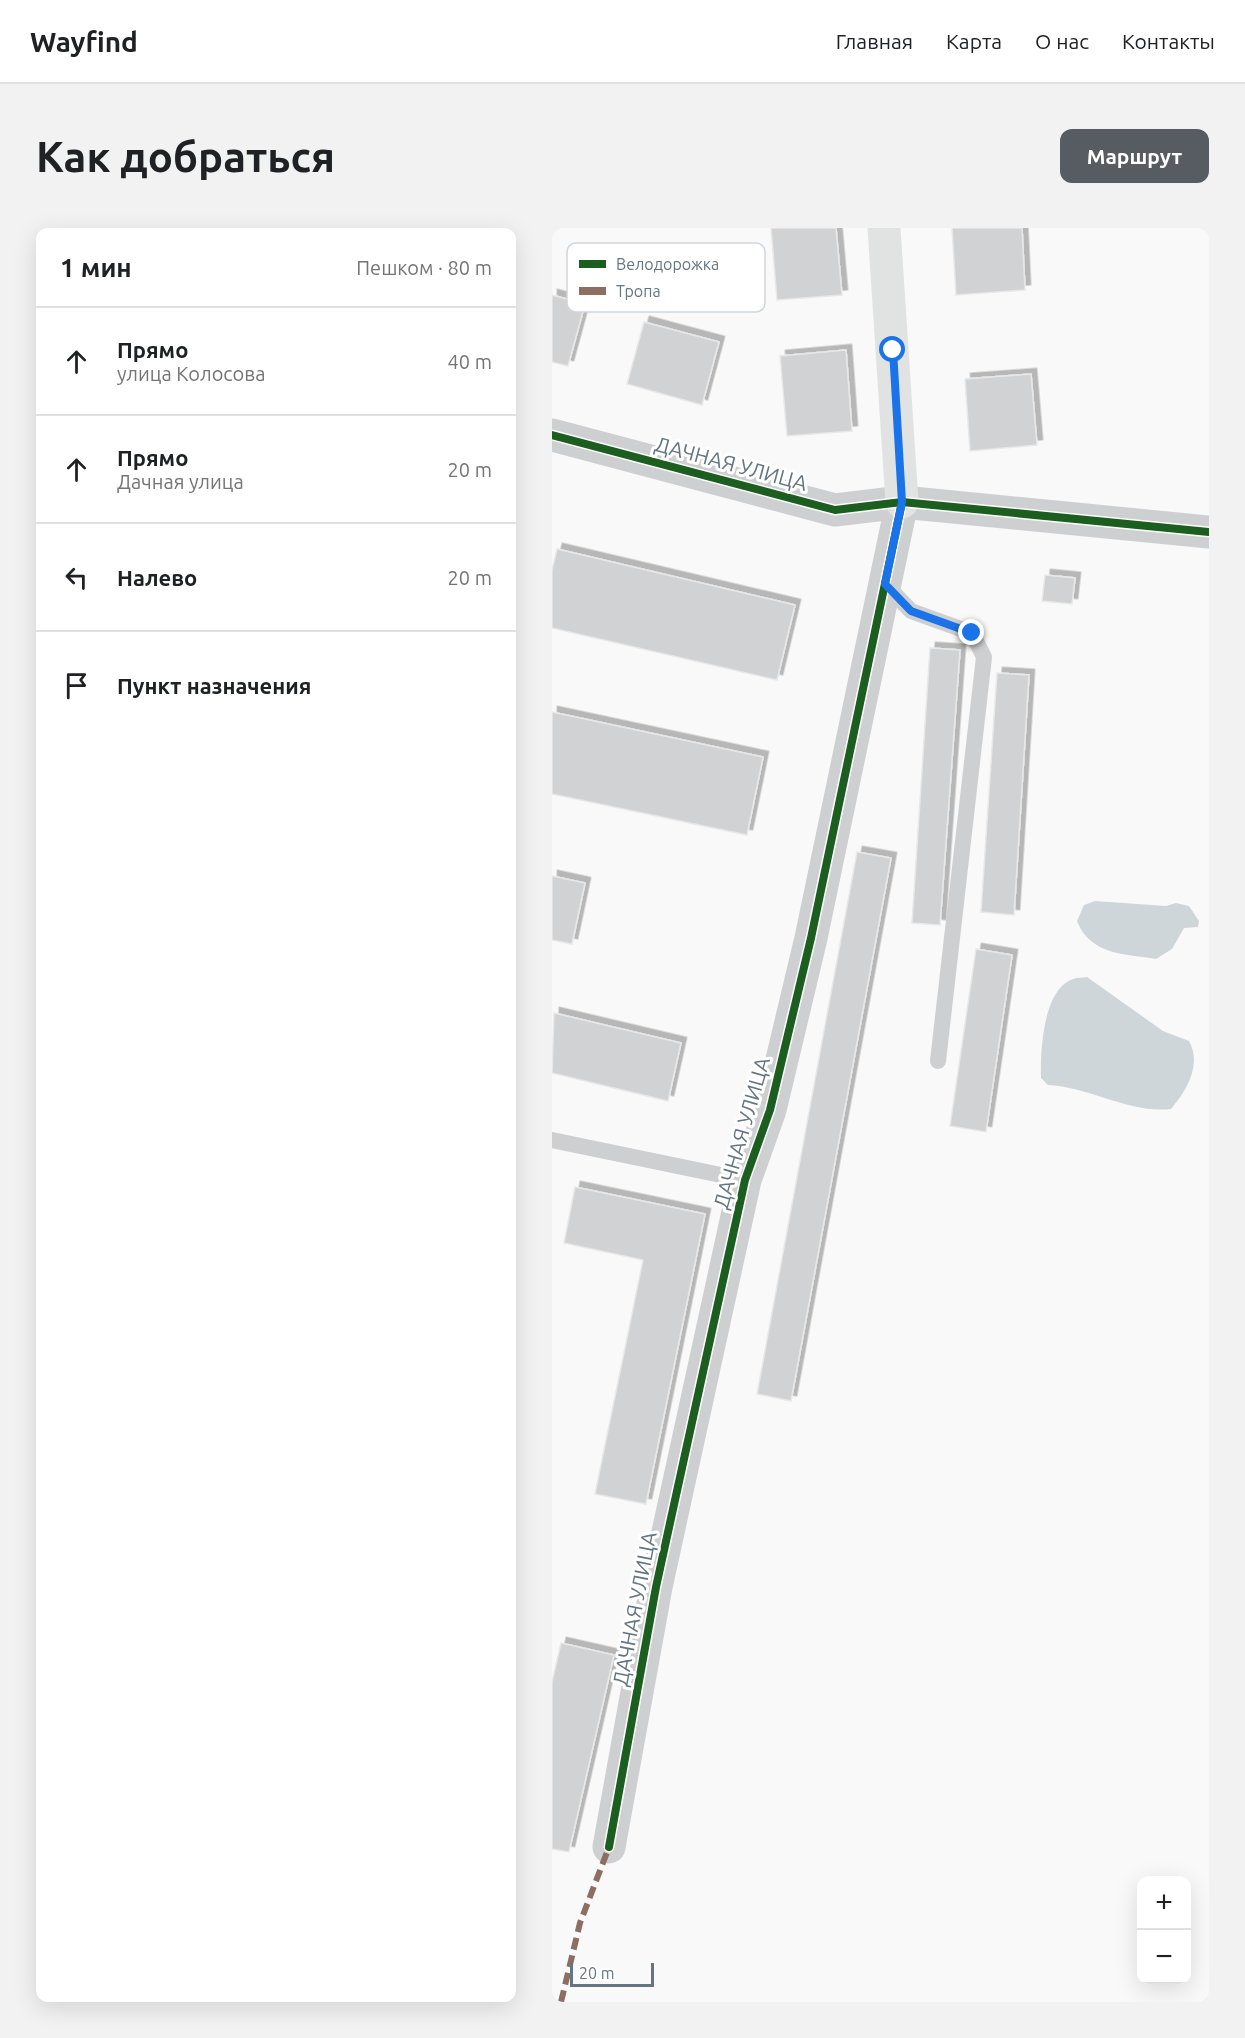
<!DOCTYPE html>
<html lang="ru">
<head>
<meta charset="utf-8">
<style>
  body { margin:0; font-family:Ubuntu,sans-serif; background:#f2f2f2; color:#202124 }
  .controls { position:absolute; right:18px; bottom:18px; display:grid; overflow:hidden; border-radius:12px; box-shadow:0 6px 24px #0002 }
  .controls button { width:54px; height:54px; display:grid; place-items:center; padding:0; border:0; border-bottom:2px solid #e0e0e0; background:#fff; color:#202124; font:30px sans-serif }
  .scale { position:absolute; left:18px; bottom:15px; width:84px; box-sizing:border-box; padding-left:6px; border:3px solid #657683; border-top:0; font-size:16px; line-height:21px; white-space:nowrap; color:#657683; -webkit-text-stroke:4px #fff; paint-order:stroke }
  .stop { position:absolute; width:18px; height:18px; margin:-14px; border:4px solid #1a73e8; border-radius:50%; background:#fff }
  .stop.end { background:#1a73e8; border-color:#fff; box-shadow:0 2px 6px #0008 }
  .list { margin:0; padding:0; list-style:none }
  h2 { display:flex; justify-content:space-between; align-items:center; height:78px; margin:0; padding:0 24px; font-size:26px }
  h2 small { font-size:20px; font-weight:400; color:#757577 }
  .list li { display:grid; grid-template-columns:39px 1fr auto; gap:18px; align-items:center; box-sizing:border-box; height:108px; padding:0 24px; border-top:2px solid #e0e0e0 }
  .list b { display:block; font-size:22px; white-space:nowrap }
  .list p { margin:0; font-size:20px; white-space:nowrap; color:#757577 }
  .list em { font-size:20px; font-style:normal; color:#757577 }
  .icon { flex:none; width:33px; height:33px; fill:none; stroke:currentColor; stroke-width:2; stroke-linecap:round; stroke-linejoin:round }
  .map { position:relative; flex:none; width:657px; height:1774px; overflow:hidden; border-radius:12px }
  header { display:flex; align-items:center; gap:36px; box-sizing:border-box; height:84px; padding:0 30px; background:#fff; border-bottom:2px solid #e0e0e0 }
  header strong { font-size:28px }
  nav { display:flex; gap:33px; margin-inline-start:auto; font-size:21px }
  .intro { display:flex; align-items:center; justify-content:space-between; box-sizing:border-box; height:144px; padding:0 36px }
  h1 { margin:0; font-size:42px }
  .button { padding:15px 27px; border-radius:12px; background:#565c61; color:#fff; font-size:21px; font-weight:700 }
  main { display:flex; gap:36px; padding:0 36px }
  aside { flex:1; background:#fff; border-radius:12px; box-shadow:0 6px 24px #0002 }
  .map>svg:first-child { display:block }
</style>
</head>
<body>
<header>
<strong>Wayfind</strong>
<nav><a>Главная</a><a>Карта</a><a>О нас</a><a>Контакты</a></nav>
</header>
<div class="intro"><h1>Как добраться</h1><a class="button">Маршрут</a></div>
<main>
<aside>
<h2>1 мин<small>Пешком · 80 m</small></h2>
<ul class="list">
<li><svg class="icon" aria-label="ahead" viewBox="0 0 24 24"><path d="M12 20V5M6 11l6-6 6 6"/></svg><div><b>Прямо</b><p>улица Колосова</p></div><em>40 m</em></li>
<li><svg class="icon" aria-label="ahead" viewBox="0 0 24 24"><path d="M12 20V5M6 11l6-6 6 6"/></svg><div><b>Прямо</b><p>Дачная улица</p></div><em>20 m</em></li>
<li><svg class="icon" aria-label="left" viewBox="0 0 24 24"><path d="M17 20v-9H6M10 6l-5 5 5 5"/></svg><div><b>Налево</b></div><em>20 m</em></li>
<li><svg class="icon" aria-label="arrive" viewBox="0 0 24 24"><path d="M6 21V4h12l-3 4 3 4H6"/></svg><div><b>Пункт назначения</b></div></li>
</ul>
</aside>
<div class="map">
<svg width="657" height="1774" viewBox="0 0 657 1774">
  <defs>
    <filter id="shadow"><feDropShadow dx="5.5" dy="-5.5" stdDeviation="0" flood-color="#0004"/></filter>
  </defs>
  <rect width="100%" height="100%" fill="#f9f9f9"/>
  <g fill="#ced6d9">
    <path d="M543,673L614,678L624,675L637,678L647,693L646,699L632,700L620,721L604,731C573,726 538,727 525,693L532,677Z"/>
    <path d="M535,749L611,803L637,813C650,837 635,862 619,881C579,886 537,859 496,857L489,850C488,824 491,761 521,751C525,749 531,750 535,749Z"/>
  </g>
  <g fill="#d0d2d3" stroke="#e8e8e8" stroke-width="1.5" filter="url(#shadow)">
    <polygon points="219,0 284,0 290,67 225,72"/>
    <polygon points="400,0 470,0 473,62 404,67"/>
    <polygon points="0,67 33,76 16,138 0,134"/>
    <polygon points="92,94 167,114 150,177 75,156"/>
    <polygon points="294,122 300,203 235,208 228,128"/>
    <polygon points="479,146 485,217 418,223 413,151"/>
    <polygon points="5,321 243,377 225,452 0,400 0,342"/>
    <polygon points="493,347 523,350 520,376 490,373"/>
    <polygon points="378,420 408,422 388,697 360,695"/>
    <polygon points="445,445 477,447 462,687 429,684"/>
    <polygon points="0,484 211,529 195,607 0,566"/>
    <polygon points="305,624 339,630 239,1173 205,1166"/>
    <polygon points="0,648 33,655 20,716 0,712"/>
    <polygon points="424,721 460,727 434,904 398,898"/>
    <polygon points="2,785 129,815 116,873 0,845"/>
    <polygon points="23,959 153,986 94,1276 43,1266 91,1032 12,1015"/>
    <polygon points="9,1415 62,1427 17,1624 0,1621 0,1454"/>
  </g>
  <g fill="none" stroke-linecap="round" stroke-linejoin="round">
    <g stroke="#cecfd0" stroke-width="16">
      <polyline points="333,356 359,383 420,405 432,429 386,833"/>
      <polyline points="0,912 193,952"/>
    </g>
    <polyline stroke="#cecfd0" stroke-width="33" points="57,1619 104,1359 193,952 218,882 259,710 350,274"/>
    <polyline stroke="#cecfd0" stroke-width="33" points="0,207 283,282 350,274 657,304"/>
    <polyline stroke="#e1e2e2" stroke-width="33" points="332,0 350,274"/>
    <polyline stroke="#8d6e63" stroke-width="6" stroke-dasharray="12 6" stroke-linecap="butt" points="9,1774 28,1695 57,1619"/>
    <defs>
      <g id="cycleway">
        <polyline points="0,207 283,282 350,274 657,304"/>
        <polyline points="57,1619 104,1359 193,952 218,882 259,710 350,274"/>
      </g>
    </defs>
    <use href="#cycleway" stroke="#fff" stroke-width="11"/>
    <use href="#cycleway" stroke="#1b5e20" stroke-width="8"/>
  </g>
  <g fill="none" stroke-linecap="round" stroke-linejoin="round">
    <polyline stroke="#1a73e8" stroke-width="8" points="341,122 350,274 333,356 359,383 420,405"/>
  </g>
  <g text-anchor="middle" stroke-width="6" stroke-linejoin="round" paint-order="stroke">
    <g font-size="21" fill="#657683" stroke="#fff">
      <text transform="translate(179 236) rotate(15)" y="7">ДАЧНАЯ УЛИЦА</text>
      <text transform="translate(190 905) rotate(-74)" y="7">ДАЧНАЯ УЛИЦА</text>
      <text transform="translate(83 1381) rotate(-79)" y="7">ДАЧНАЯ УЛИЦА</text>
    </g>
  </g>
  <rect x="15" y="15" width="198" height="69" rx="9" fill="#fff" stroke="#d1d6da" stroke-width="1.5"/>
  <rect x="27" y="32" width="27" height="8" fill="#1b5e20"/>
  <rect x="27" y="59" width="27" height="8" fill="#8d6e63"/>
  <g font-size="16" fill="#657683">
    <text x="64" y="42">Велодорожка</text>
    <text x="64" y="69">Тропа</text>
  </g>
</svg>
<div class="controls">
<button>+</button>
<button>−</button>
</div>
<div class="scale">20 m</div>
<div class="stop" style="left:341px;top:122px"></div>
<div class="stop end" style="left:420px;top:405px"></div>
</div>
</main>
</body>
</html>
